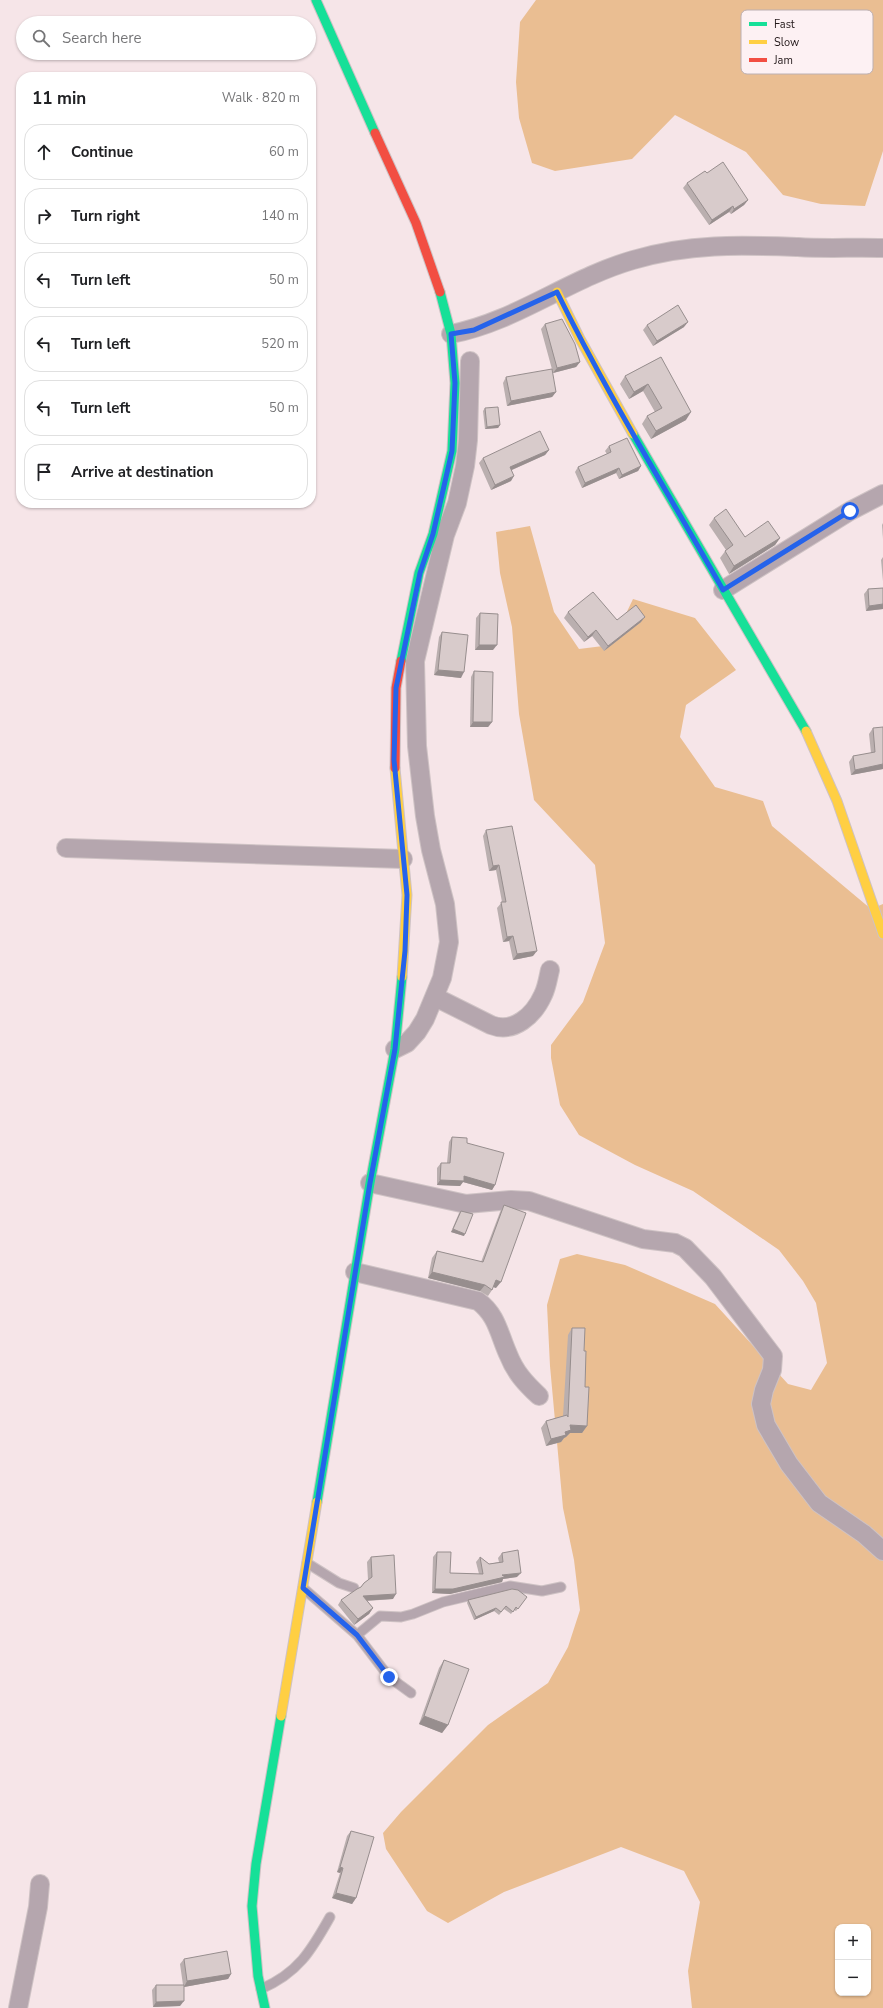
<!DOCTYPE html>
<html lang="en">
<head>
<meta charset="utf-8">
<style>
  body { margin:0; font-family:"Nunito Sans",sans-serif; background:#f2f2f2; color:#202124 }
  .controls { position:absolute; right:12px; bottom:12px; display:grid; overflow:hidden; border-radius:8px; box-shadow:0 1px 3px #0004 }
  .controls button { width:36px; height:36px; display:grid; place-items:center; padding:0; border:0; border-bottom:1px solid #e0e0e0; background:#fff; color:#202124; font:20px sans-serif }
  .stop { position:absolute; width:12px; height:12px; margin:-9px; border:3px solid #2563eb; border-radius:50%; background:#fff }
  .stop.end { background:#2563eb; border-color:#fff; box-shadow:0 1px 4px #0008 }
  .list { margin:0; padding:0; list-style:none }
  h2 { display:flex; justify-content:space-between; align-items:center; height:52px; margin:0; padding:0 16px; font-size:17px }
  h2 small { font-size:13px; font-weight:400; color:#757577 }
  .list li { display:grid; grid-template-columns:26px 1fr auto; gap:12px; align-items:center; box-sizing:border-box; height:56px; margin:0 8px 8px; padding:0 8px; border:1px solid #e0e0e0; border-radius:16px }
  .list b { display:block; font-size:15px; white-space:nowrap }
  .list em { font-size:13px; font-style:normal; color:#757577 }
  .icon { flex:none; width:22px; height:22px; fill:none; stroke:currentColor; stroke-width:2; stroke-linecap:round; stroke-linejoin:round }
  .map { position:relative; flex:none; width:883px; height:2008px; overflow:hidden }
  .search { position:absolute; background:#fff; box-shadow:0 1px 3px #0004; left:16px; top:16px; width:300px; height:44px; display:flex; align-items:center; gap:10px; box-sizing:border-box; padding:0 14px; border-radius:22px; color:#757577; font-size:15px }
  .panel { position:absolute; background:#fff; box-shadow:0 1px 3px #0004; left:16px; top:72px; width:300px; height:436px; border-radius:16px }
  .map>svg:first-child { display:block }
</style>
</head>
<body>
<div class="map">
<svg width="883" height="2008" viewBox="0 0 883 2008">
  <rect width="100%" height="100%" fill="#f6e5e8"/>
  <g fill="#eabe92" fill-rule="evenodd">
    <polygon points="536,0 883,0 883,151 865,206 821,204 783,195 746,152 675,115 632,159 555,171 532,163 519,118 516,82 520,22"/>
    <path d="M530,526L554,612L579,649L611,645L633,599L695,618L736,670L686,705L680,737L715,787L763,801L772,826L871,909L883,904V2008H692L688,1971L700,1902L684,1871L621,1847L504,1892L448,1923L427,1911L386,1849L383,1833L401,1812L488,1725L548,1683L568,1647L580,1610L574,1560L563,1508L550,1366L547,1305L560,1259L577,1254L625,1265L715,1304L788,1384L811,1390L827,1363L816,1303L803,1281L779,1250L693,1191L635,1165L579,1135L560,1105L551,1058V1045L583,1002L605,943L595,865L534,800L519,714L512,627L500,573L496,532ZM838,1927H868V1993H838Z"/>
  </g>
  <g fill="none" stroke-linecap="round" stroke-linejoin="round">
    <defs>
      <g id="lane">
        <polyline points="307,1563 339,1583 354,1588"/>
        <polyline points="303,1588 357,1635 389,1677 411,1693"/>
        <polyline points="357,1635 380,1616 401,1617 413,1614 443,1602 510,1586 542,1591 561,1587"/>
        <path d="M261,1989C298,1973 311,1951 330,1917"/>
      </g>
      <g id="street">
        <path d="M451,334C515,322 570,278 633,260C689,243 741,245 798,247C826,249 855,247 883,248"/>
        <polyline points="723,590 850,511 883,494"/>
        <polyline points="66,848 403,859"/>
        <path d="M435,997L491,1025C514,1034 534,1015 543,995C547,987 548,978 550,970"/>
        <polyline points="395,1049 407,1043 417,1032 425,1019 442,978 449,942 445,904 431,850 425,816 417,746 415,661 445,535 457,503 465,466 468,440 470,361"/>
        <polyline points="370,1183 466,1204 511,1200 529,1201 643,1239 675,1243 685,1248 713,1277 773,1356 772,1370 764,1390 761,1404 766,1425 789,1464 819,1503 864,1534 883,1551"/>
        <path d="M355,1272L478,1301C497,1315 499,1334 508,1354C515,1372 525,1383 539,1396"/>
        <polyline points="18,2008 38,1907 40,1884"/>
      </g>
      <g id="fast">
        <polyline points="316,0 375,133"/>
        <polyline points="633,434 806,731"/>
        <polyline points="401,661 419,573 433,534 452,451 455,383 451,334 440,292"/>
        <polyline points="317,1502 370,1183 395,1049 402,977"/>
        <polyline points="265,2008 258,1976 252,1906 256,1864 281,1716"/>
      </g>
      <g id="slow">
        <polyline points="557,292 580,339 633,434"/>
        <polyline points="806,731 837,801 883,934"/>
        <polyline points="395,768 407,895 402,977"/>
        <polyline points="281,1716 317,1502"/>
      </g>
      <g id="jam">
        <polyline points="375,133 416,223 440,292"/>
        <polyline points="395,768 396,688 401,661"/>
      </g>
    </defs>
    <use href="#lane" stroke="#cec2c4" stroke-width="11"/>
    <use href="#street" stroke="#cec2c4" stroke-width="20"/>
    <use href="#fast" stroke="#cec2c4" stroke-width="11"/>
    <use href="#slow" stroke="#cec2c4" stroke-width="11"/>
    <use href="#jam" stroke="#cec2c4" stroke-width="11"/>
    <use href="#lane" stroke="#b5a6ae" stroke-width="9"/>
    <use href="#street" stroke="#b5a6ae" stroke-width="18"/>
    <use href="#fast" stroke="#16e098" stroke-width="9"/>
    <use href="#slow" stroke="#ffcf43" stroke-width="9"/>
    <use href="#jam" stroke="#f24e42" stroke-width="9"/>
  </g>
  <g fill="#baafaf">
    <polygon points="707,173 748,200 744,205 731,214 729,212 709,225 683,188 687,183"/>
    <polygon points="545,324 580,362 576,367 553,373 541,329"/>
    <polygon points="647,325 684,327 653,346 643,330"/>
    <polygon points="661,357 686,420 651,439 642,424 647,416 655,412 643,391 629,399 620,384 625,376"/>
    <polygon points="506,377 556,392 552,397 507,406 503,383"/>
    <polygon points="485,408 500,425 498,428 485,429 483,411"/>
    <polygon points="609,446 641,466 638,471 619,479 616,473 582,488 575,472 578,467 607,454 605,451"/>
    <polygon points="549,450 545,455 512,470 511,481 491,490 479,463 483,458"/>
    <polygon points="714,518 745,537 780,538 775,545 729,574 720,558 726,550 709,525"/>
    <polygon points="883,523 883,539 882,525"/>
    <polygon points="883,557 883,581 881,560"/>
    <polygon points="883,588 883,609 866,611 864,594 868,589"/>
    <polygon points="568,612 617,620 641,622 604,651 592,636 584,642 564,618"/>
    <polygon points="480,613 493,650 475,650 476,618"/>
    <polygon points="442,632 461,678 434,675 439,637"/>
    <polygon points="474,671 492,722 488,727 470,727 471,677"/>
    <polygon points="873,728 883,769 851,775 849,762 853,756 871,753 869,734"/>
    <polygon points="486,830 533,956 513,960 509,941 503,942 497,908 502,902 496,870 489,871 483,836"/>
    <polygon points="452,1137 467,1143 495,1185 492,1190 463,1182 460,1186 437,1185 437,1168 441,1163 447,1163 449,1142"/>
    <polygon points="504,1205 496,1288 493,1287 492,1290 488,1296 480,1291 428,1278 432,1258 437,1251 481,1262 500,1212"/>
    <polygon points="461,1211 464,1236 451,1232 459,1213"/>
    <polygon points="572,1328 584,1351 585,1387 587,1426 582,1433 570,1433 566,1437 564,1438 561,1442 546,1446 541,1428 546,1421 563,1416 568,1335"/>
    <polygon points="437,1552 450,1573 479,1574 476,1562 480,1557 489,1564 499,1562 498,1558 502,1553 517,1577 503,1579 502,1582 450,1594 432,1593 433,1557"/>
    <polygon points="371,1557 393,1599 367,1601 373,1608 369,1614 354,1625 338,1605 341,1600 360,1588 364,1583 368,1580 367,1562"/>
    <polygon points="527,1597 516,1611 514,1610 511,1614 504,1609 499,1615 494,1611 474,1620 467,1603 468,1600"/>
    <polygon points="444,1660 448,1725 442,1733 419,1724 439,1668"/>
    <polygon points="351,1831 356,1898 352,1904 332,1898 340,1873 337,1872 347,1836"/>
    <polygon points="184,1959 231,1974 228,1979 184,1987 180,2006 153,2007 152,1990 156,1985 183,1985 180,1964"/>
  </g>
  <g fill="#978e8e">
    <polygon points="748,200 744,205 731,214 734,209"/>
    <polygon points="733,206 729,212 709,225 712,220"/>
    <polygon points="688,322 684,327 653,346 657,341"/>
    <polygon points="580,362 576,367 553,373 557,368"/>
    <polygon points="648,384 643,391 629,399 634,392"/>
    <polygon points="556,392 552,397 507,406 511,401"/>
    <polygon points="691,412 686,420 651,439 656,431"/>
    <polygon points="500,425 498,428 485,429 487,427"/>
    <polygon points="549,450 545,455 507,472 510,467"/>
    <polygon points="641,466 638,471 619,479 622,475"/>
    <polygon points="619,468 616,473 582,488 585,483"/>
    <polygon points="514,476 511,481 491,490 495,485"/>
    <polygon points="780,538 775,545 729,574 734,566"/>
    <polygon points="883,604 883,609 866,611 869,606"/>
    <polygon points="645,617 641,622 604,651 608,646"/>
    <polygon points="596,630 592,636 584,642 588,637"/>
    <polygon points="479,645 497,645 493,650 475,650"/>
    <polygon points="438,670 464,672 461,678 434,675"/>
    <polygon points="473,722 492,722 488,727 470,727"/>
    <polygon points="883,764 883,769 851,775 855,770"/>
    <polygon points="499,865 496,870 489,871 493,866"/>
    <polygon points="513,936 509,941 503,942 507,937"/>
    <polygon points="537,951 533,956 513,960 517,954"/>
    <polygon points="464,1176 495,1185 492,1190 463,1182 460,1186 437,1185 440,1180"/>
    <polygon points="453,1229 465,1234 464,1236 451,1232"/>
    <polygon points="432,1272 485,1285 480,1291 428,1278"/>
    <polygon points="496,1280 501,1282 496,1288 491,1286"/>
    <polygon points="570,1425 587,1426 582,1433 570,1433 566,1437 564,1438 561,1442 546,1446 551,1439"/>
    <polygon points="521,1573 517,1577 503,1579 502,1582 450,1594 432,1593 435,1589 502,1575"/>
    <polygon points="396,1594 393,1599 359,1601 363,1596"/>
    <polygon points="373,1608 369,1614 354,1625 358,1619"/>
    <polygon points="496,1608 494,1611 474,1620 476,1617"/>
    <polygon points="424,1716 448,1725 442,1733 419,1724"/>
    <polygon points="340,1867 343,1868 340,1873 337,1872"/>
    <polygon points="336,1893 356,1898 352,1904 332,1898"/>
    <polygon points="231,1974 228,1979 184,1987 187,1981"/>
    <polygon points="184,2001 180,2006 153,2007 156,2002"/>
  </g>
  <g fill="#d8cbcb" stroke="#978e8e">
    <polygon points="723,162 748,200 734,209 733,206 712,220 687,183 705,171 707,173"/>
    <polygon points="678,305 688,322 657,341 647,325"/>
    <polygon points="562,319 575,344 580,362 557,368 545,324"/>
    <polygon points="661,357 691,412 656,431 647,416 662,408 648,384 634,392 625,376"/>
    <polygon points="552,369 556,392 511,401 506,377"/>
    <polygon points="498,407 500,425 487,427 485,408"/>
    <polygon points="540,431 549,450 510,467 514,476 495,485 483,458"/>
    <polygon points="627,438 641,466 622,475 619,468 585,483 578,467 611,452 609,446"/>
    <polygon points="726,509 745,537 768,521 780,538 734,566 725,551 733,545 714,518"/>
    <polygon points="883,588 883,604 869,606 868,589"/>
    <polygon points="593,592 617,620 636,605 645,617 608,646 596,630 588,637 568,612"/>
    <polygon points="480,613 498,614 497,645 479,645"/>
    <polygon points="442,632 468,635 464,672 438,670"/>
    <polygon points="474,671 493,672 492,722 473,722"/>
    <polygon points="883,727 883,764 855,770 853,756 875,752 873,728"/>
    <polygon points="512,826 537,951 517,954 513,936 507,937 501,902 506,902 499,865 493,866 486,830"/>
    <polygon points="452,1137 467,1138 467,1143 504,1153 495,1185 464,1176 464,1181 440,1180 441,1163 450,1163"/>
    <polygon points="504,1205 526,1213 501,1282 496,1280 492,1290 485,1285 432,1272 437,1251 483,1262"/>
    <polygon points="461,1211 473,1214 465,1234 453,1229"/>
    <polygon points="572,1328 585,1328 584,1351 586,1351 585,1387 589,1387 587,1426 570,1425 571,1430 565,1432 566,1435 551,1439 546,1421 567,1415 568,1417"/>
    <polygon points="518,1550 521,1573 502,1575 505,1577 453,1589 435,1589 437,1552 451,1552 450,1573 483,1574 480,1557 489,1564 503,1562 502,1553"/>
    <polygon points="394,1555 396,1594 363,1596 373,1608 358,1619 341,1600 357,1589 361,1587 364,1583 372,1577 371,1557"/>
    <polygon points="512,1589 518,1590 527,1597 518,1609 516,1607 513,1612 506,1606 501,1612 496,1608 476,1617 468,1600"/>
    <polygon points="444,1660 469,1669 448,1725 424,1716"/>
    <polygon points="351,1831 374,1837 356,1898 336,1893 343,1868 340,1867"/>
    <polygon points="227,1951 231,1974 187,1981 184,1959"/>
    <polygon points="156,1985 184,1985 184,2001 156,2002"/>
  </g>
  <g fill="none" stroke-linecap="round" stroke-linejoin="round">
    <path stroke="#2563eb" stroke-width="5" d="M389,1677L357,1635L303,1588L370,1183L395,1049L405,951L407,895L394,760L396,688L420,573L433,534L452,451L455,383L451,334L474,330L557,292C607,394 667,491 723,590L850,511"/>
  </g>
  <rect x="741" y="10" width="132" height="64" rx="6" fill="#fdf1f3" stroke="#bcb0b2" stroke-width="1"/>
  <rect x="749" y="22" width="18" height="4" fill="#16e098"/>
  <rect x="749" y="40" width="18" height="4" fill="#ffcf43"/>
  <rect x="749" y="58" width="18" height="4" fill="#f24e42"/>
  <g font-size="11" fill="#23191a">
    <text x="774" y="28">Fast</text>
    <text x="774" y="46">Slow</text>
    <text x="774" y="64">Jam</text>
  </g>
</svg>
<div class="controls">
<button>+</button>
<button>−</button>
</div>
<div class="stop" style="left:850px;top:511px"></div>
<div class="stop end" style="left:389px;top:1677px"></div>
<div class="search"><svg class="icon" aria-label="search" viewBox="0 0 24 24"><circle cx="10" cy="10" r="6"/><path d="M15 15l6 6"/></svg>Search here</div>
<section class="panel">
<h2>11 min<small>Walk · 820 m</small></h2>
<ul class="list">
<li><svg class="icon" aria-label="ahead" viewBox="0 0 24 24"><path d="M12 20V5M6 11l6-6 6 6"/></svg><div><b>Continue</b></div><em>60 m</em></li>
<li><svg class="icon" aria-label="right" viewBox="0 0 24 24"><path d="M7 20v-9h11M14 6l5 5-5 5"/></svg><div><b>Turn right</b></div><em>140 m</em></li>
<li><svg class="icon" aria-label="left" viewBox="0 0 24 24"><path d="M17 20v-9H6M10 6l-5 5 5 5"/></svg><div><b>Turn left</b></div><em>50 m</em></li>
<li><svg class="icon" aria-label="left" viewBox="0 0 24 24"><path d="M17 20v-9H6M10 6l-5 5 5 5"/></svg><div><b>Turn left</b></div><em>520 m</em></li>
<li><svg class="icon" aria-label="left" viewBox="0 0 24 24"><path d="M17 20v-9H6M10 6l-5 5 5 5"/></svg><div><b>Turn left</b></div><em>50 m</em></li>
<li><svg class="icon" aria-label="arrive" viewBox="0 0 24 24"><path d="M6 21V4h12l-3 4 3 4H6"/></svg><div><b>Arrive at destination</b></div></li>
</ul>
</section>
</div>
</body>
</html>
